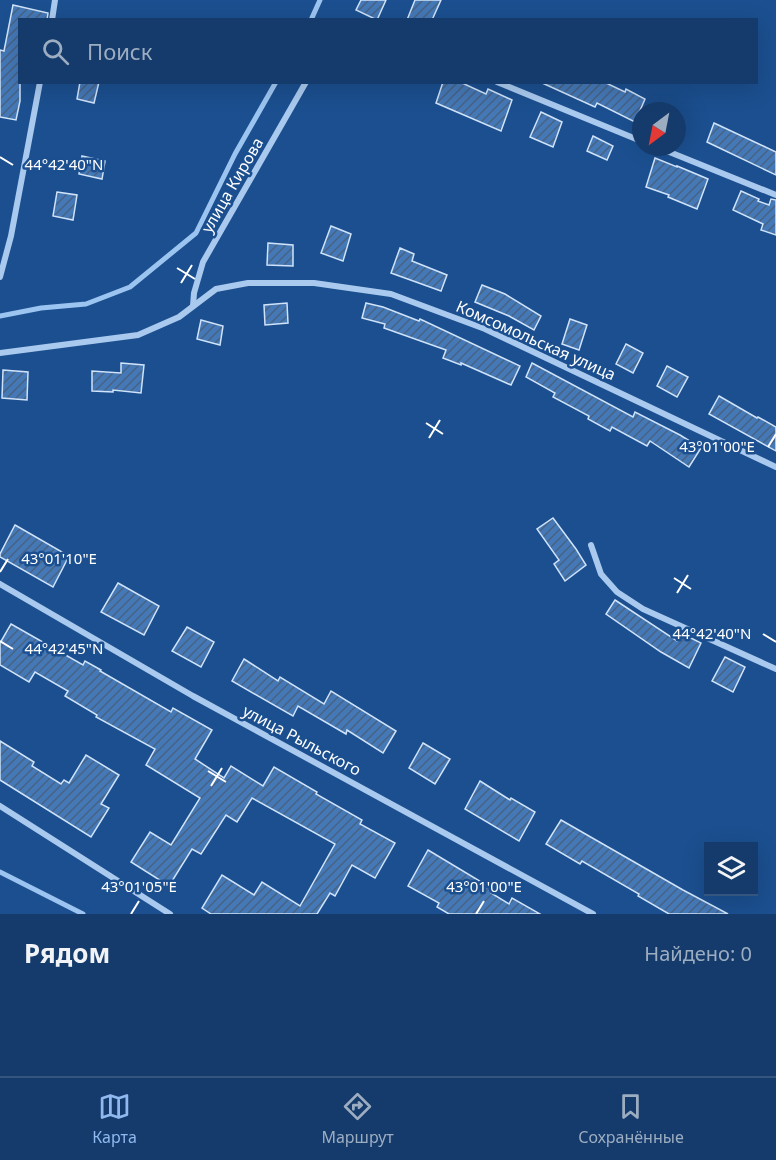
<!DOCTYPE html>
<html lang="ru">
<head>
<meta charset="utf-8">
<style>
  body { margin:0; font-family:"Noto Sans",sans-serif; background:#214673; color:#f1f3f6 }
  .controls { position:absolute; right:18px; bottom:18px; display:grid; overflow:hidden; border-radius:0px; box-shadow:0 6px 24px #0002 }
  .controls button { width:54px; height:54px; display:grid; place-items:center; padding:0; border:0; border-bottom:2px solid #33557e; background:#143b6b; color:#f1f3f6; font:30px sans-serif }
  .compass { position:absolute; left:632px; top:102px; width:54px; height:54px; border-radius:50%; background:#143b6b; box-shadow:0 6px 24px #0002; rotate:212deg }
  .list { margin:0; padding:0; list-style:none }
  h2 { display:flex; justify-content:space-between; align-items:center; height:78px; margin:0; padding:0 24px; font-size:26px }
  h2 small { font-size:20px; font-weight:400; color:#9dadc1 }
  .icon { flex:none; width:33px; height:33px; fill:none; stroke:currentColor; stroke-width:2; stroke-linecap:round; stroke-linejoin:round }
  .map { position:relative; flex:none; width:776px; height:914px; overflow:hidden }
  .search { position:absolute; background:#143b6b; box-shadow:0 6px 24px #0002; left:18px; right:18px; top:18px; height:66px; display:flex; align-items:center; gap:15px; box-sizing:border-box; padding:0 21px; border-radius:0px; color:#9dadc1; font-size:22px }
  .sheet { height:162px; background:#143b6b }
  nav { display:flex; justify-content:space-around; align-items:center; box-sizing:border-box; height:84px; border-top:2px solid #33557e; background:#143b6b; font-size:16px; color:#9dadc1 }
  nav a { display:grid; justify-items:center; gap:3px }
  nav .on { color:#90b9f0 }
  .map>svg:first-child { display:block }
</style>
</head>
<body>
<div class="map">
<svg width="776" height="914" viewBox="0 0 776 914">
  <defs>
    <pattern id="building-hatch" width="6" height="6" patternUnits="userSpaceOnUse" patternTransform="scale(1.5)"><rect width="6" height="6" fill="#4478b7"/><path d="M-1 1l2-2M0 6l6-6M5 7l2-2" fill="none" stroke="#486282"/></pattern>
  </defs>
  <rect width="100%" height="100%" fill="#1b4f8f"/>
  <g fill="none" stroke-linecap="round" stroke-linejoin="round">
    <g stroke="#9cc4f0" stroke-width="5">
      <polyline points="311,20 320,0"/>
      <polyline points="0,316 41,308 86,304 130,287 196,233 235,154 276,82"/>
      <polyline points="0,872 83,914"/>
    </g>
  </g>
  <g fill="url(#building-hatch)" stroke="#cfe3fa" stroke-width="1.5">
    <polygon points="361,0 386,0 377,20 356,10"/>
    <polygon points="415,0 441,0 432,20 407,20"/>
    <polygon points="13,5 48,13 47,20 20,20 20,101 16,120 0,117 0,50 4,51"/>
    <polygon points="80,82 99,82 94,103 77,99"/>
    <polygon points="443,82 460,82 486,94 488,89 512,100 501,131 436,103"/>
    <polygon points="540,82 604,82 625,92 626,89 645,99 635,122 597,103 595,107"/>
    <polygon points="541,112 562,122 553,147 530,137"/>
    <polygon points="714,123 776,152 776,175 707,142"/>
    <polygon points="593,136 613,146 607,160 587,151"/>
    <polygon points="82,156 105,161 102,179 79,174"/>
    <polygon points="655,158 677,167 677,166 708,179 697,209 668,197 669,195 646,187"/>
    <polygon points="741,191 759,199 758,201 769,205 771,199 776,200 776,235 761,230 763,224 733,210"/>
    <polygon points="57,192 77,195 73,220 53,216"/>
    <polygon points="331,226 351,234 343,261 321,253"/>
    <polygon points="268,243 293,245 293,266 267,265"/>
    <polygon points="400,248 414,254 412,261 447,275 441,291 391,273"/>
    <polygon points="482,285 505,294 541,316 534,330 509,316 475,302"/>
    <polygon points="287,303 288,323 265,325 264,305"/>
    <polygon points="366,303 383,307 419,321 420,319 520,366 511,385 461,363 461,365 443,358 446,350 384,328 385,324 362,318"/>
    <polygon points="570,319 587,325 579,350 562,344"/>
    <polygon points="201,320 223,326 220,345 197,339"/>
    <polygon points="626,344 643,353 633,373 616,364"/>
    <polygon points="121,363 144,365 141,393 113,390 113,392 92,391 92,371 121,373"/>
    <polygon points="532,363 633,417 635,412 680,435 701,448 689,467 650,441 647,446 612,427 610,431 588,419 589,416 553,397 555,393 526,377"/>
    <polygon points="667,366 688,377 677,397 657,386"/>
    <polygon points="3,370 28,372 27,400 2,398"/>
    <polygon points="719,396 757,418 758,417 776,427 776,451 709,414"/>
    <polygon points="553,518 576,549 586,565 565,581 554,564 559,560 537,529"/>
    <polygon points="15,525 69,556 53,587 0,557 0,554"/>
    <polygon points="118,583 159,606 144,635 101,612"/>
    <polygon points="615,600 677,641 681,633 701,643 689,668 661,652 606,614"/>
    <polygon points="11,624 83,665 85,661 101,670 100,671 171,712 173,708 212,730 195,759 224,778 231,766 263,786 274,767 317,792 316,794 362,820 360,824 395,843 375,878 352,865 335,896 330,893 317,914 211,914 202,908 222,875 254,895 262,882 300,906 335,844 252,798 237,822 226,815 201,854 192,849 169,886 131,862 150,832 171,845 200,798 146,765 155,749 96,717 97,715 65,696 68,691 35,672 29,682 0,665 0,643"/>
    <polygon points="187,627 214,642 201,667 172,651"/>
    <polygon points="725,657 745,667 733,692 712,681"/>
    <polygon points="244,659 278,681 280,677 324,704 331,691 396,731 383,753 347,730 346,734 298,706 293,716 232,681"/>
    <polygon points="0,741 34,762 32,766 61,784 64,780 69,783 86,755 119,775 101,804 109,808 91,837 0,780"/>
    <polygon points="423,743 450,759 435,784 409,768"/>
    <polygon points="480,781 510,800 511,798 535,812 519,841 465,809"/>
    <polygon points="561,820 683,890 728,914 669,914 638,896 639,894 582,861 580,864 546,844"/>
    <polygon points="428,850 493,889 491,893 509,904 512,898 540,914 449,914 437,907 439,903 408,886"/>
  </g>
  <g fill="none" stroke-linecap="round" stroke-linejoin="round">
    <g stroke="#a9c9ee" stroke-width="6">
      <polyline points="52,20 55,0"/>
      <polyline points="497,82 641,141"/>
      <polyline points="657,147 776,195"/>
      <polyline points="0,277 11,236 40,82"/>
      <polyline points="193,306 194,293 203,262 306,82"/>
      <polyline points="0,353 138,335 179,317 216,289 248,283 314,283 391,294 485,329 776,467"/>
      <polyline points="591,545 601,574 617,592 643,609 776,669"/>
      <polyline points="0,584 193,696 593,914"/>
      <polyline points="0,806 170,914"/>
    </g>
  </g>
  <path fill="none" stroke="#fff" stroke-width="2" d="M0,157L13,165M177,268L195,279M181,283L192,265M426,423L443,434M429,438L440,420M768,447L776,434M0,572L8,559M674,578L691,589M677,593L688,575M763,634L776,642M0,641L13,649M208,771L226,782M211,786L222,768M131,914L139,901M476,914L484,901"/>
  <g text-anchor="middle" stroke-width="5" stroke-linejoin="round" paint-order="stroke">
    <g font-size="16" fill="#fff" stroke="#1b4f8f">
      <text transform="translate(232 185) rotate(-60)" y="6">улица Кирова</text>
      <text transform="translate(536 340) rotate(24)" y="6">Комсомольская улица</text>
      <text transform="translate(302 740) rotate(28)" y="6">улица Рыльского</text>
    </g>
  </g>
  <g font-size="15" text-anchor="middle" fill="#fff" stroke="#1b4f8f" stroke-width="5" stroke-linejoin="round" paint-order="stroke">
    <text x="64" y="170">44°42'40"N</text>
    <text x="717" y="452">43°01'00"E</text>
    <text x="59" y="564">43°01'10"E</text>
    <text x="712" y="639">44°42'40"N</text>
    <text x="64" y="654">44°42'45"N</text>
    <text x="139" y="892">43°01'05"E</text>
    <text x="484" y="892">43°01'00"E</text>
  </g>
</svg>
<div class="controls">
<button><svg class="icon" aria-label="layers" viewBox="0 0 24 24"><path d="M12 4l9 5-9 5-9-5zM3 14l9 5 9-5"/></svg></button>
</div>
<svg class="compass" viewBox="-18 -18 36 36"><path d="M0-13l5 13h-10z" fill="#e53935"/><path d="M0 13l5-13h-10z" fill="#9dadc1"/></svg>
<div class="search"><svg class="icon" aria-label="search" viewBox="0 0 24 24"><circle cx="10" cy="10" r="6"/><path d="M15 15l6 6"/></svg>Поиск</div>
</div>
<section class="sheet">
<h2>Рядом<small>Найдено: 0</small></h2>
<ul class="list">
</ul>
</section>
<nav>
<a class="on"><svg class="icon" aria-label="map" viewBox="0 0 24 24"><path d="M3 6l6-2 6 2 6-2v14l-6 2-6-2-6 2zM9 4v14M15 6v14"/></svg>Карта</a>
<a><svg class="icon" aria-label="directions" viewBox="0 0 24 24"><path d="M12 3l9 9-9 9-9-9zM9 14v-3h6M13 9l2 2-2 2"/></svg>Маршрут</a>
<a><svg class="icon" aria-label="saved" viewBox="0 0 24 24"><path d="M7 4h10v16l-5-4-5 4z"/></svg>Сохранённые</a>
</nav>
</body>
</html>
